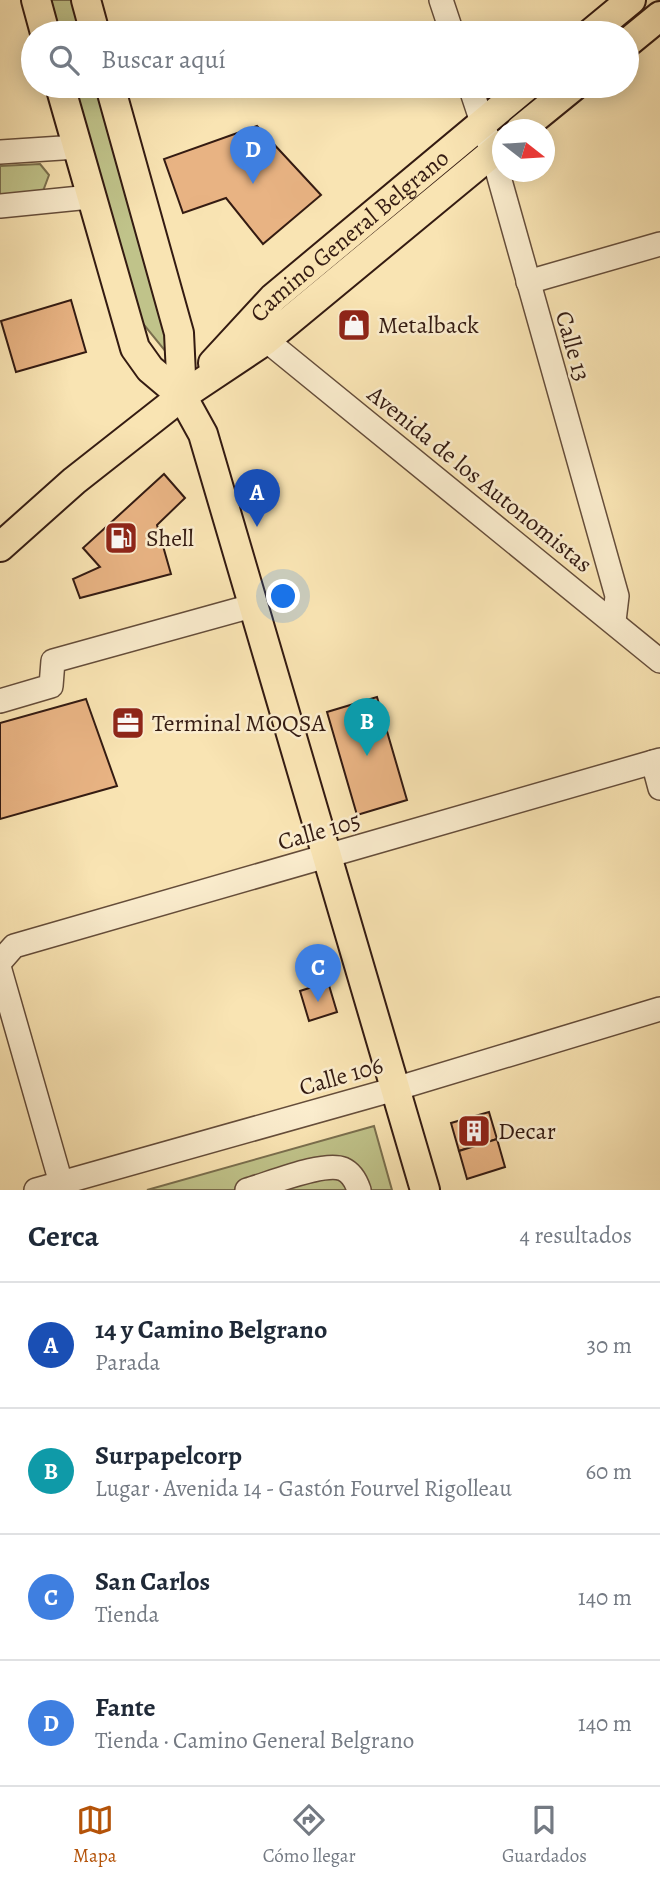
<!DOCTYPE html>
<html lang="es">
<head>
<meta charset="utf-8">
<style>
  body { margin:0; font-family:Alegreya,serif; background:#f6f6f7; color:#1f2937 }
  .compass { position:absolute; left:492px; top:119px; width:63px; height:63px; border-radius:50%; background:#fff; box-shadow:0 4px 18px #0003; rotate:107deg }
  .you { position:absolute; left:284px; top:597px; width:24px; height:24px; margin:-18px; border:5px solid #fff; border-radius:50%; background:#1a73e8; box-shadow:0 0 0 10px #1a73e833 }
  .badge { display:grid; place-items:center; width:46px; height:46px; border-radius:50%; background:#b45309; color:#fff; font-size:23px; font-weight:700 }
  .pin { position:absolute; translate:-50% -58px; filter:drop-shadow(0 2px 4px #0008) }
  .pin::after { content:''; position:absolute; top:37px; width:24px; height:21px; background:inherit; clip-path:polygon(0 0,100% 0,50% 100%) }
  .list { margin:0; padding:0; list-style:none }
  h2 { display:flex; justify-content:space-between; align-items:center; height:91px; margin:0; padding:0 28px; font-size:30px }
  h2 small { font-size:23px; font-weight:400; color:#747a83 }
  .list li { display:grid; grid-template-columns:46px 1fr auto; gap:21px; align-items:center; box-sizing:border-box; height:126px; padding:0 28px; border-top:2px solid #e0e1e3 }
  .list b { display:block; font-size:26px; white-space:nowrap }
  .list p { margin:0; font-size:23px; white-space:nowrap; color:#747a83 }
  .list em { font-size:23px; font-style:normal; color:#747a83 }
  .icon { flex:none; width:38px; height:38px; fill:none; stroke:currentColor; stroke-width:2; stroke-linecap:round; stroke-linejoin:round }
  .map { position:relative; flex:none; width:660px; height:1190px; overflow:hidden }
  .search { position:absolute; background:#fff; box-shadow:0 4px 18px #0003; left:21px; right:21px; top:21px; height:77px; display:flex; align-items:center; gap:18px; box-sizing:border-box; padding:0 24px; border-radius:38px; color:#747a83; font-size:26px }
  .sheet { height:595px; background:#fff }
  nav { display:flex; justify-content:space-around; align-items:center; box-sizing:border-box; height:98px; border-top:2px solid #e0e1e3; background:#fff; font-size:19px; color:#747a83 }
  nav a { display:grid; justify-items:center; gap:4px }
  nav .on { color:#b45309 }
  .map>svg:first-child { display:block }
</style>
</head>
<body>
<div class="map">
<svg width="660" height="1190" viewBox="0 0 660 1190">
  <rect width="100%" height="100%" fill="#f9e4b3"/>
  <filter id="stains"><feTurbulence type="fractalNoise" baseFrequency=".00286" numOctaves="4"/><feColorMatrix values="0 0 0 0 .2 0 0 0 0 .09 0 0 0 0 .02 0 0 0 .5 -.17"/></filter>
  <radialGradient id="worn" r=".72"><stop offset=".6" stop-color="#630" stop-opacity="0"/><stop offset="1" stop-color="#630" stop-opacity=".3"/></radialGradient>
  <g fill="#c0c38a" stroke="#7a6f4e" stroke-width="2">
    <polygon points="51,0 73,0 83,33 60,33"/>
    <polygon points="75,86 98,86 170,347 166,352 140,320"/>
    <polygon points="40,164 49,175 43,191 0,196 0,166"/>
    <polygon points="374,1126 392,1190 147,1190"/>
  </g>
  <g fill="#e8b383" stroke="#341b12" stroke-width="2">
    <polygon points="257,126 321,195 263,244 226,198 183,213 164,159"/>
    <polygon points="71,300 86,352 16,372 1,321"/>
    <polygon points="164,474 185,498 157,525 171,574 80,598 73,579 100,567 83,548"/>
    <polygon points="377,697 407,800 357,815 327,712"/>
    <polygon points="86,699 117,786 0,819 0,723"/>
    <polygon points="328,982 337,1012 309,1021 300,991"/>
    <polygon points="489,1112 497,1139 459,1151 451,1123"/>
    <polygon points="497,1139 505,1167 467,1179 459,1151"/>
  </g>
  <g fill="none" stroke-linecap="round" stroke-linejoin="round">
    <defs>
      <g id="minor">
        <polyline points="441,0 452,33"/>
        <polyline points="470,86 492,152 617,596 614,621"/>
        <polyline points="0,152 77,147"/>
        <polyline points="0,206 90,197"/>
        <polyline points="528,282 660,244"/>
        <polyline points="266,340 660,661"/>
        <polyline points="0,701 51,686 53,661 255,605"/>
        <polyline points="653,762 660,788"/>
        <polyline points="0,962 14,946 660,760"/>
        <polyline points="0,970 61,1183"/>
        <polyline points="36,1190 395,1089 660,1009"/>
        <path d="M247,1190C269,1184 324,1161 343,1169C352,1173 356,1181 359,1190"/>
      </g>
      <g id="major">
        <polyline points="36,0 45,33"/>
        <polyline points="86,0 95,33"/>
        <polyline points="591,33 631,0"/>
        <polyline points="627,43 660,16"/>
        <polyline points="60,86 135,348 150,369 182,396 203,434 425,1190"/>
        <polyline points="110,86 179,333 182,396"/>
        <polyline points="520,130 574,86"/>
        <path id="s1" d="M213,363L273,298L527,86"/>
        <polyline points="0,547 74,481 182,396 266,340 503,144"/>
      </g>
    </defs>
    <use href="#minor" stroke="#654d3a" stroke-width="26"/>
    <use href="#major" stroke="#341b12" stroke-width="32"/>
    <use href="#minor" stroke="#fbedce" stroke-width="23"/>
    <use href="#major" stroke="#f9e4b3" stroke-width="28"/>
  </g>
  <defs>
    <symbol id="shop-square" viewBox="-11 -11 22 22"><rect x="-9" y="-9" width="18" height="18" rx="4" fill="#8f2418" stroke="#fbedce"/><path d="M-5-2.5h2.3a2.7 3.5 0 0 1 5.4 0H5L5.5 6h-11ZM-1.5-2.5h3a1.5 2.3 0 0 0-3 0Z" fill="#fff"/></symbol>
    <symbol id="fuel-square" viewBox="-11 -11 22 22"><rect x="-9" y="-9" width="18" height="18" rx="4" fill="#8f2418" stroke="#fbedce"/><path d="M-5.5-6h7V0h2V4h1.3V-2.5L3-4.5l.8-.8L6-3V5H2.5V1h-1V6h-7ZM-4.2-4.7v3.2H.2V-4.7Z" fill="#fff"/></symbol>
    <symbol id="office-square" viewBox="-11 -11 22 22"><rect x="-9" y="-9" width="18" height="18" rx="4" fill="#8f2418" stroke="#fbedce"/><path d="M-6-3h4V-5.5h4V-3h4V5H-6ZM-1-4.5V-3h2v-1.5ZM-6 0V1H6V0Z" fill="#fff"/></symbol>
    <symbol id="building-square" viewBox="-11 -11 22 22"><rect x="-9" y="-9" width="18" height="18" rx="4" fill="#8f2418" stroke="#fbedce"/><path d="M-4-6H4V6H1V3H-1V6H-4ZM-2.5-4.3h1.7v1.8h-1.7ZM.8-4.3h1.7v1.8H.8ZM-2.5-1h1.7V.8h-1.7ZM.8-1h1.7V.8H.8Z" fill="#fff"/></symbol>
  </defs>
  <g fill-rule="evenodd">
    <use href="#shop-square" x="335" y="306" width="38" height="38"/>
    <use href="#fuel-square" x="102" y="519" width="38" height="38"/>
    <use href="#office-square" x="109" y="704" width="38" height="38"/>
    <use href="#building-square" x="455" y="1112" width="38" height="38"/>
  </g>
  <g text-anchor="middle" stroke-width="5" stroke-linejoin="round" paint-order="stroke">
    <g font-size="24" fill="#341b12" stroke="#fbedce">
      <text dy="8" stroke="none"><textPath href="#s1" startOffset="187">Camino General Belgrano</textPath></text>
      <text transform="translate(573 346) rotate(74)" y="8">Calle 13</text>
      <text transform="translate(480 479) rotate(39)" y="8">Avenida de los Autonomistas</text>
      <text transform="translate(319 831) rotate(-16)" y="8">Calle 105</text>
      <text transform="translate(341 1076) rotate(-16)" y="8">Calle 106</text>
    </g>
    <g font-size="24" fill="#341b12" stroke="#fbedce" text-anchor="start">
      <text x="378" y="333">Metalback</text>
      <text x="146" y="546">Shell</text>
      <text x="152" y="731">Terminal MOQSA</text>
      <text x="498" y="1139">Decar</text>
    </g>
  </g>
  <rect width="100%" height="100%" filter="url(#stains)"/>
  <rect width="100%" height="100%" fill="url(#worn)"/>
</svg>
<svg class="compass" viewBox="-18 -18 36 36"><path d="M0-13l5 13h-10z" fill="#e53935"/><path d="M0 13l5-13h-10z" fill="#747a83"/></svg>
<div class="you"></div>
<div class="pin badge" style="left:257px;top:527px;background:#1a4fb4">A</div>
<div class="pin badge" style="left:367px;top:756px;background:#0f9aa8">B</div>
<div class="pin badge" style="left:318px;top:1002px;background:#3f7fe0">C</div>
<div class="pin badge" style="left:253px;top:184px;background:#3f7fe0">D</div>
<div class="search"><svg class="icon" aria-label="search" viewBox="0 0 24 24"><circle cx="10" cy="10" r="6"/><path d="M15 15l6 6"/></svg>Buscar aquí</div>
</div>
<section class="sheet">
<h2>Cerca<small>4 resultados</small></h2>
<ul class="list">
<li><span class="badge" style="background:#1a4fb4">A</span><div><b>14 y Camino Belgrano</b><p>Parada</p></div><em>30 m</em></li>
<li><span class="badge" style="background:#0f9aa8">B</span><div><b>Surpapelcorp</b><p>Lugar · Avenida 14 - Gastón Fourvel Rigolleau</p></div><em>60 m</em></li>
<li><span class="badge" style="background:#3f7fe0">C</span><div><b>San Carlos</b><p>Tienda</p></div><em>140 m</em></li>
<li><span class="badge" style="background:#3f7fe0">D</span><div><b>Fante</b><p>Tienda · Camino General Belgrano</p></div><em>140 m</em></li>
</ul>
</section>
<nav>
<a class="on"><svg class="icon" aria-label="map" viewBox="0 0 24 24"><path d="M3 6l6-2 6 2 6-2v14l-6 2-6-2-6 2zM9 4v14M15 6v14"/></svg>Mapa</a>
<a><svg class="icon" aria-label="directions" viewBox="0 0 24 24"><path d="M12 3l9 9-9 9-9-9zM9 14v-3h6M13 9l2 2-2 2"/></svg>Cómo llegar</a>
<a><svg class="icon" aria-label="saved" viewBox="0 0 24 24"><path d="M7 4h10v16l-5-4-5 4z"/></svg>Guardados</a>
</nav>
</body>
</html>
